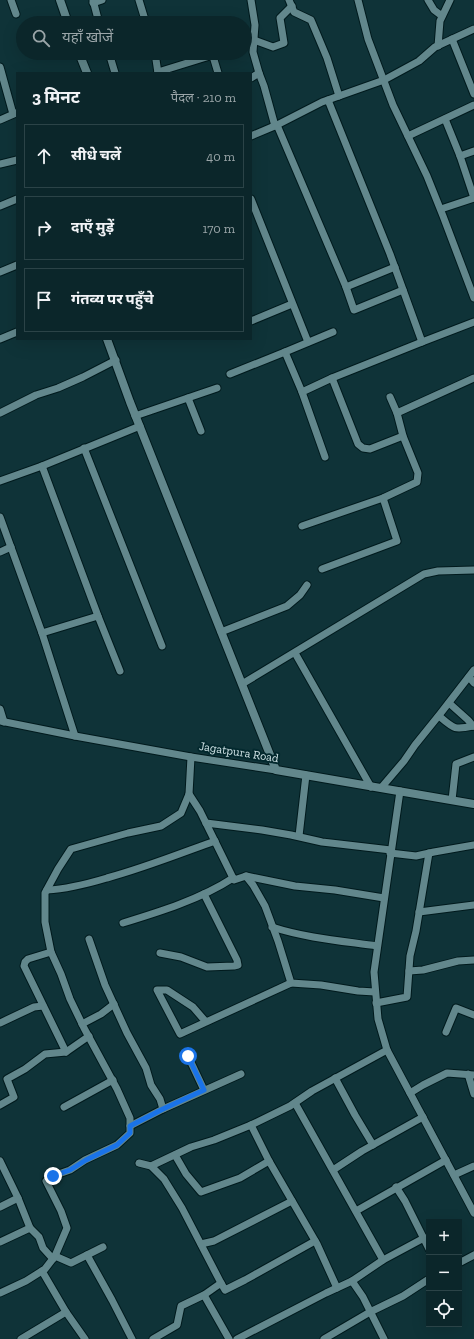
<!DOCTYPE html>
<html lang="hi">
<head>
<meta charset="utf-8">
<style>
  body { margin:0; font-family:"Zilla Slab","Noto Sans Devanagari",serif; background:#193236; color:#f1f3f6 }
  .controls { position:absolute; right:12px; bottom:12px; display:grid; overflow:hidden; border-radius:0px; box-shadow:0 4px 16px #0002 }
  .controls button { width:36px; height:36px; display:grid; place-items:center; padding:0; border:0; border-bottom:1px solid #2b4347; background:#0b262a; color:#f1f3f6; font:20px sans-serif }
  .stop { position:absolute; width:12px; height:12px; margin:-9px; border:3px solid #1a73e8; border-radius:50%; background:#fff }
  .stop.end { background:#1a73e8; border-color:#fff; box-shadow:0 1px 4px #0008 }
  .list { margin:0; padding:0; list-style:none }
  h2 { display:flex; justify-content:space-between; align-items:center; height:52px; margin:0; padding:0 16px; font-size:17px }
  h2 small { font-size:13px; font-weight:400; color:#9aa5a8 }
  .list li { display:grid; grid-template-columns:26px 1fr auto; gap:12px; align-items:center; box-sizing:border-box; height:64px; margin:0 8px 8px; padding:0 8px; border:1px solid #2b4347; border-radius:0px }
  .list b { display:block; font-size:15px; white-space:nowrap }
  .list em { font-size:13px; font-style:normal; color:#9aa5a8 }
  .icon { flex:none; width:22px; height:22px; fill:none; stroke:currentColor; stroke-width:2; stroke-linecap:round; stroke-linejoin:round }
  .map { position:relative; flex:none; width:474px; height:1339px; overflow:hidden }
  .search { position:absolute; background:#0b262a; box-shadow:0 4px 16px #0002; left:16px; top:16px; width:236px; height:44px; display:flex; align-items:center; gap:10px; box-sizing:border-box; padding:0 14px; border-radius:22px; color:#9aa5a8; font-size:15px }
  .panel { position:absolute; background:#0b262a; box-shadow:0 4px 16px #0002; left:16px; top:72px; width:236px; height:268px; border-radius:0px }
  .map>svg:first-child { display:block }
</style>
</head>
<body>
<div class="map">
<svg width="474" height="1339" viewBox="0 0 474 1339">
  <rect width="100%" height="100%" fill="#0f3338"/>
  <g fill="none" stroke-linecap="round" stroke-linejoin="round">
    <defs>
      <g id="minor">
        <polyline points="11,0 16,14"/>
        <polyline points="93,0 99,23"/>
        <polyline points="139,0 146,23"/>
        <polyline points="251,0 255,25 253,52 259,73 264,86 275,126"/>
        <polyline points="289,0 294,12 311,20 327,58 339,96"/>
        <polyline points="358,0 368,39 393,105 427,176 443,216 474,298"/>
        <polyline points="428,0 434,10 442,16"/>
        <polyline points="93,3 102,0"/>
        <polyline points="452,39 474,94"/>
        <polyline points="254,40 273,47 284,43 280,18 292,6"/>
        <polyline points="438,46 440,21 450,0"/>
        <polyline points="109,53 115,73"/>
        <polyline points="155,53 158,73"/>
        <polyline points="212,53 218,73"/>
        <polyline points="0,67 13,114"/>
        <polyline points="158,72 213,55"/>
        <polyline points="251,78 259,73"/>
        <polyline points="328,100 390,254 422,342 474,322"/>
        <polyline points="445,119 460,156 474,198"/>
        <polyline points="0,120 16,113"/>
        <polyline points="277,125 346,287 354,310 403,290"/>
        <polyline points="251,136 277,125 322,102 384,80 419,61 435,47 474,29"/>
        <polyline points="408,136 474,105"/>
        <polyline points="460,156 474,151"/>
        <polyline points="0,164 17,160"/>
        <polyline points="251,199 308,342"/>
        <polyline points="0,206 17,199"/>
        <polyline points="441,209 474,198"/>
        <polyline points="0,272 17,265"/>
        <polyline points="346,287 395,267"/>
        <polyline points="251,321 292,304"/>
        <polyline points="0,339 17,332"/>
        <polyline points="230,374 285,352"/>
        <polyline points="332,378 358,444 363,448 370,449 403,436"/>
        <polyline points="302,392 285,352 333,332"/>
        <polyline points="390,397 397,413"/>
        <polyline points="188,398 201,431"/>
        <polyline points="0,413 36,395 58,388 83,377 116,360"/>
        <polyline points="135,416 217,388"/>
        <polyline points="84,448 162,646"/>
        <polyline points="325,457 302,392 332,378 422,342"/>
        <polyline points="42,466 140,426"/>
        <polyline points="0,481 42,466 98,616 120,671"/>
        <polyline points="0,517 42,633 75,736"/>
        <polyline points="302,526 383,498 417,482 418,473 403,436 397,413 474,378"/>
        <polyline points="0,552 11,547"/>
        <polyline points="322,569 397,541 383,498"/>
        <polyline points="221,632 287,606 300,595 307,585"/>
        <polyline points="42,633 98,616"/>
        <polyline points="295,653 371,787"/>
        <polyline points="469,677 474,683"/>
        <polyline points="242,684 424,574 438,571 474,570"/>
        <polyline points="449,703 468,720 473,726"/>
        <polyline points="0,709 4,722"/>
        <path d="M439,716C454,729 454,730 474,726"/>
        <polyline points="0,721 75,736 191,757 276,770"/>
        <polyline points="191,757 189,794 200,811 234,880 246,876 253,885 265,906 278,941 291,983 321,985 358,991 375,992"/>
        <polyline points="381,788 404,761 415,745 440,714 474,670"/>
        <polyline points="400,791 374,972 378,1019 387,1050 474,1213"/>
        <polyline points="452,800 456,764 474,757"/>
        <polyline points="206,823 262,830 291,835 322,842 391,850"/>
        <polyline points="299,836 306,775"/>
        <polyline points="390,853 416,856 434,852 474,845"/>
        <polyline points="246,876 295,886 335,890 384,898"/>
        <path d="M47,890C68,889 87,884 107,878C144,868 179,854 215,841"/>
        <polyline points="419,912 474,905"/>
        <path d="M123,923C159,912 201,899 233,878"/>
        <path d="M272,927C306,938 342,941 377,946"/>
        <polyline points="89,939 105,985 127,1033 146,1068 151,1085 160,1099 163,1109"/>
        <polyline points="51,952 28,959 25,962 24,966 66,1052"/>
        <polyline points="160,953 181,957 207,967 234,966 238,965 237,960 204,894"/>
        <polyline points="409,971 423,970 458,961 474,960"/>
        <polyline points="376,1003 407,997 410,956 416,931 429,853"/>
        <polyline points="206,1022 193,1007 167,990 157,990 180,1034 291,983"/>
        <polyline points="0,1023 34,1007 43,1006"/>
        <polyline points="82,1024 101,1014 114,1004"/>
        <polyline points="446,1032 456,1008 474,1015"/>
        <polyline points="188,1056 204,1090"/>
        <polyline points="468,1074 474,1094"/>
        <polyline points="335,1078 355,1115 373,1145"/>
        <polyline points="410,1093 423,1085 447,1073 474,1075"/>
        <polyline points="295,1103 383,1260"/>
        <polyline points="0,1105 14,1097 7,1079 25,1069 45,1054 66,1052 89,1036"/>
        <polyline points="64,1107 113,1080"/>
        <polyline points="251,1125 269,1161 317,1244 337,1288"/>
        <polyline points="130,1126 163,1109 241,1074"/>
        <polyline points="175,1155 186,1174 201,1192 240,1178 269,1161"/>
        <polyline points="0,1161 18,1198 0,1207"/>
        <polyline points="139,1163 151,1166 164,1179 182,1208 221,1283"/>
        <polyline points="151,1166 191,1147 214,1140 251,1125 290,1106 312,1091 387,1050"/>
        <polyline points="333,1170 362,1151 423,1117"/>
        <polyline points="454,1175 474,1166"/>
        <polyline points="396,1187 405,1201 429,1249"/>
        <polyline points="18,1198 30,1228"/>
        <polyline points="356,1211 446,1160"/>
        <polyline points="0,1242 30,1228 39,1237 43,1248 53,1259"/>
        <polyline points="201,1244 214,1241 292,1201"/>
        <polyline points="87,1255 103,1247"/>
        <polyline points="55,1256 71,1263 87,1255 112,1300 132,1339"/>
        <polyline points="459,1263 474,1255"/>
        <polyline points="42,1271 66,1312 85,1339"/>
        <polyline points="0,1293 26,1281 45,1269 55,1256 67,1228 61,1211 46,1181 53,1176 70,1170 85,1160 117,1145 130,1133 130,1118 117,1089 84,1028 70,999 61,974 51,952 45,922 45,893 58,869 71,849 128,833 161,826 181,813 189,794"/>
        <polyline points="204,1295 221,1283 225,1290 245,1280 315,1241"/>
        <polyline points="21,1339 66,1312"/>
        <polyline points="153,1339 177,1325 181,1306 204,1295 229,1339"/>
        <polyline points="237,1339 326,1293 352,1281"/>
        <polyline points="324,1339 370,1312 403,1296 429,1279"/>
        <polyline points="384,1339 363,1297 352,1281 383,1260 424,1238"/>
      </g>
      <g id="tertiary">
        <polyline points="60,0 68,23"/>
        <polyline points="79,53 87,73"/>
        <polyline points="107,339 130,402 276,770 474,804"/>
      </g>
    </defs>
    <use href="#minor" stroke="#001a1d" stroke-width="9"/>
    <use href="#tertiary" stroke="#001a1d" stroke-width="10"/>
    <use href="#minor" stroke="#62878c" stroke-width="7"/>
    <use href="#tertiary" stroke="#62878c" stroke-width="8"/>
  </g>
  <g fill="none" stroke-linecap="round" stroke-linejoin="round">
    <polyline stroke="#1a73e8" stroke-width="5" points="53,1176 70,1170 86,1160 117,1145 130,1133 130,1126 163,1109 204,1090 188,1056"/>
  </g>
  <g text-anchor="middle" stroke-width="4" stroke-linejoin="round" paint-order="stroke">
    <g font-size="12" fill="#d0e3e6" stroke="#03292e">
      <text transform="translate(239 752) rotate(9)" y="4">Jagatpura Road</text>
    </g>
  </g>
</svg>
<div class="controls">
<button>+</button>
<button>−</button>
<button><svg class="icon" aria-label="locate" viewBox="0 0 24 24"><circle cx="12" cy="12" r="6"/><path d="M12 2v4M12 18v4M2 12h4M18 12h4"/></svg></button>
</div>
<div class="stop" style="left:188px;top:1056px"></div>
<div class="stop end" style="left:53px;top:1176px"></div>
<div class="search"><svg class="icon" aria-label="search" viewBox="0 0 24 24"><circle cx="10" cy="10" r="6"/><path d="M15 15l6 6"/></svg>यहाँ खोजें</div>
<section class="panel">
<h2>3 मिनट<small>पैदल · 210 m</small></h2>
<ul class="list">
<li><svg class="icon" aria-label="ahead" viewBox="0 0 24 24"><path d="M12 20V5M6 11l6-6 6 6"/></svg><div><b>सीधे चलें</b></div><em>40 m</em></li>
<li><svg class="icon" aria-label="right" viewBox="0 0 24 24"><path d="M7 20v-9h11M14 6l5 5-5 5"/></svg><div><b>दाएँ मुड़ें</b></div><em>170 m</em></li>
<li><svg class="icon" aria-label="arrive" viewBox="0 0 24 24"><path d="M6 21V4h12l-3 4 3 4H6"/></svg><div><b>गंतव्य पर पहुँचे</b></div></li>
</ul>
</section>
</div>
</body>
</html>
